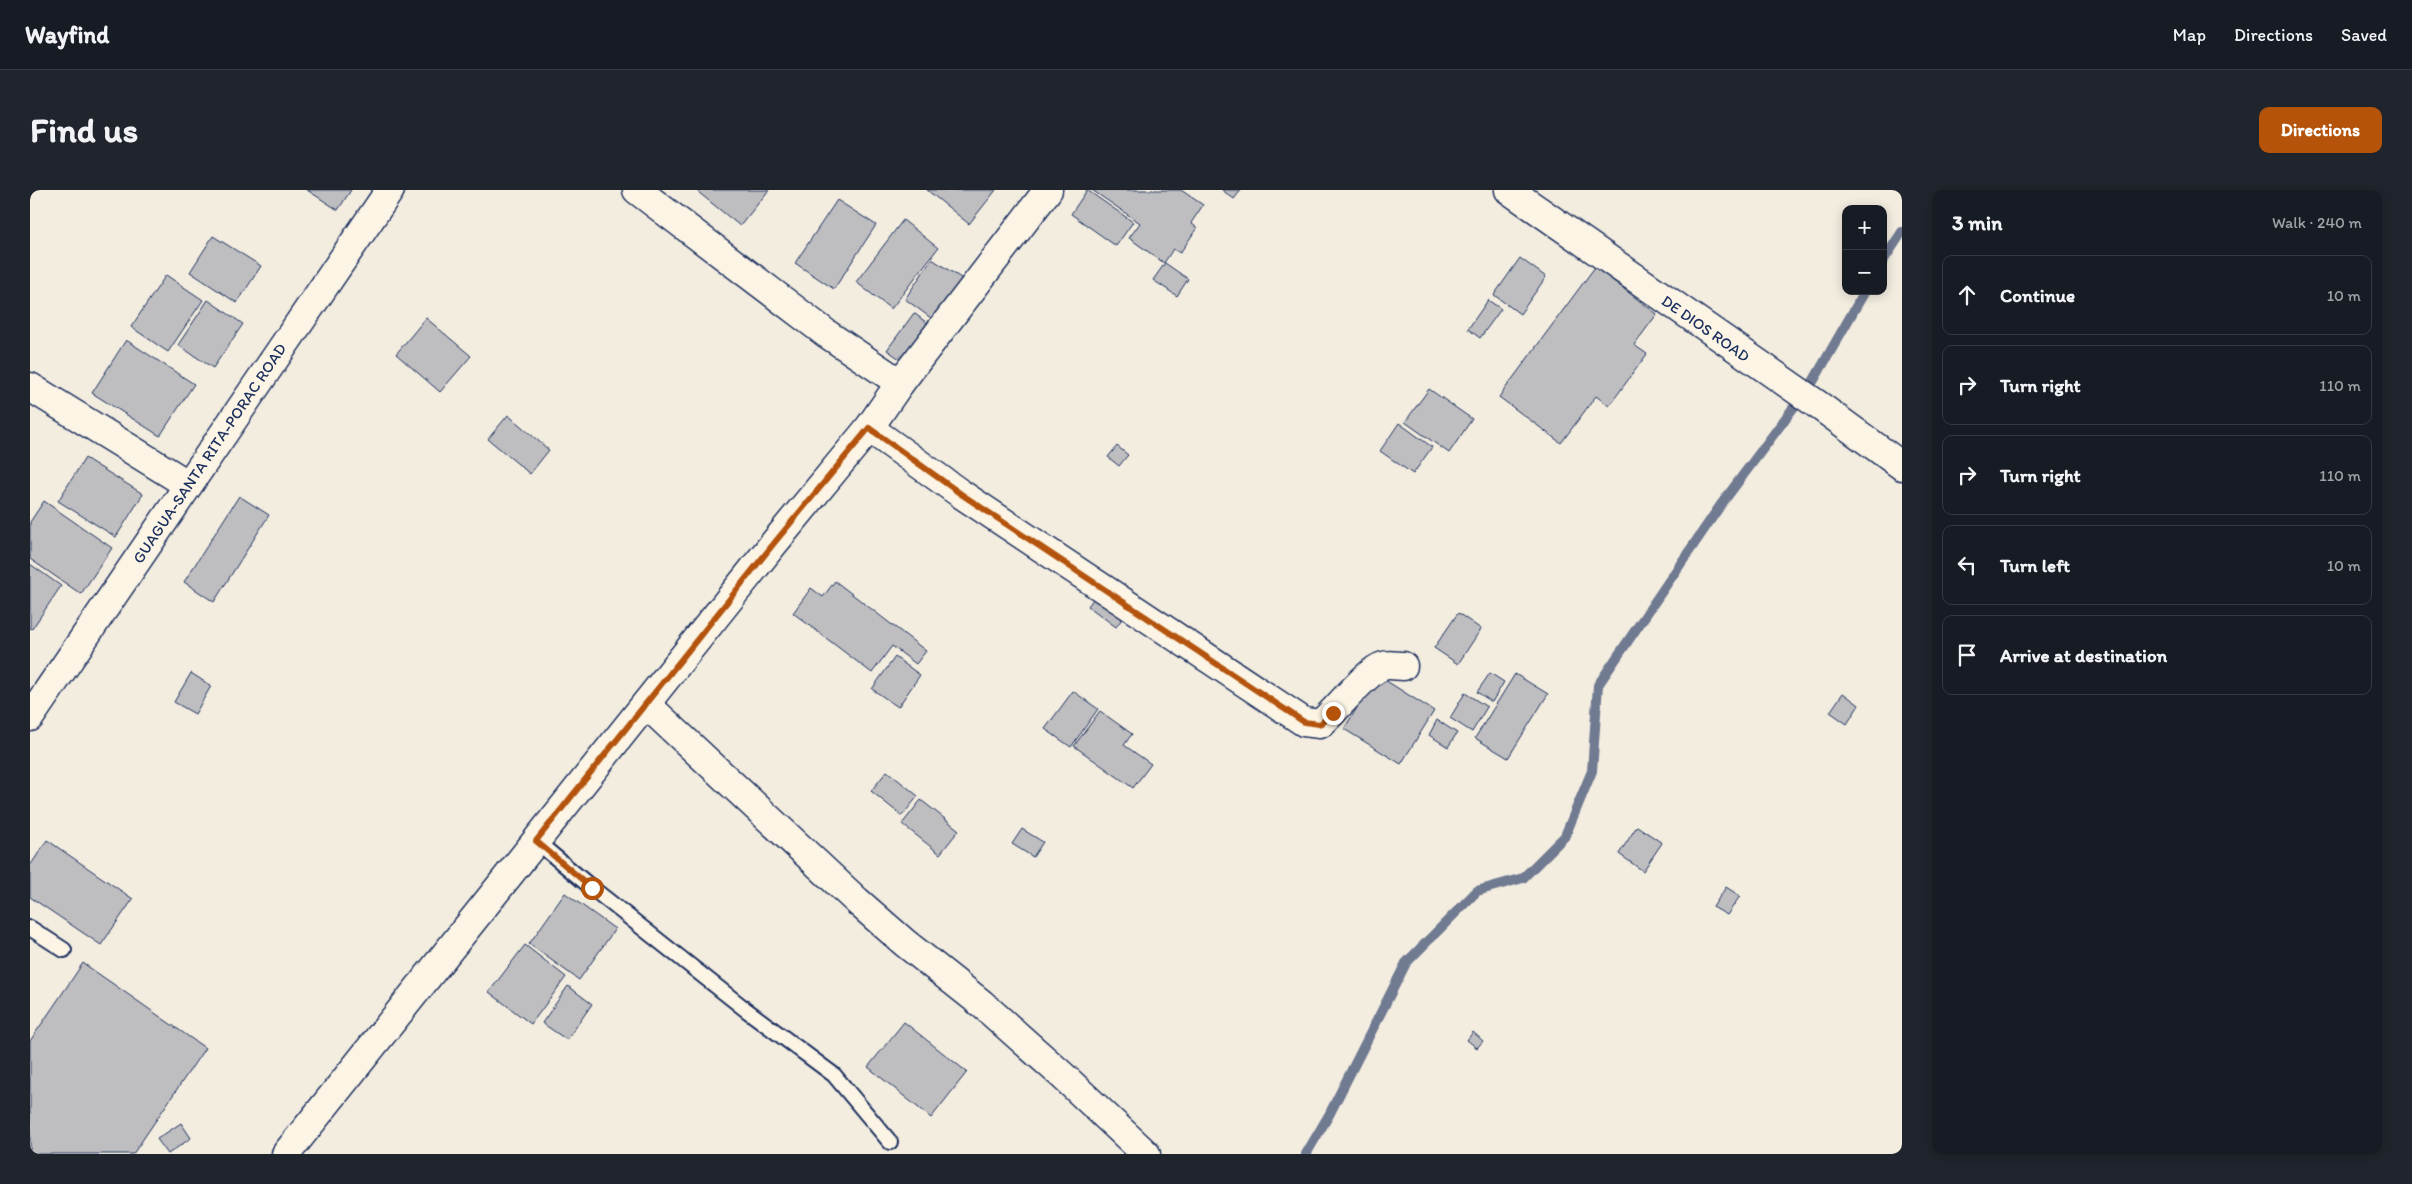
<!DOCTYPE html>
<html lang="en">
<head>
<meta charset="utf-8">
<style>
  body { margin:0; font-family:Itim,sans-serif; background:#20242c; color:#f1f3f6 }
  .controls { position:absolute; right:15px; top:15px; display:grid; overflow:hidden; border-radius:10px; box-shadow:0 2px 12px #0003 }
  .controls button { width:45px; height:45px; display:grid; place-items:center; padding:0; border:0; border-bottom:1px solid #363941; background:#171b24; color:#f1f3f6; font:25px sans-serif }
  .stop { position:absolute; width:15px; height:15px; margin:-11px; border:4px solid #b45309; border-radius:50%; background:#fff }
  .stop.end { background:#b45309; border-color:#fff; box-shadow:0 1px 5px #0008 }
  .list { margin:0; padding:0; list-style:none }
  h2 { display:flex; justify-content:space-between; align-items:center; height:65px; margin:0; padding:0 20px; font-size:21px }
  h2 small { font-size:16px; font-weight:400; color:#9ea1a6 }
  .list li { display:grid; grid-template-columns:32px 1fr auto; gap:15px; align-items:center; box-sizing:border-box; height:80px; margin:0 10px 10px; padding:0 10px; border:1px solid #363941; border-radius:10px }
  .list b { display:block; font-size:19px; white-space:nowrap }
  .list em { font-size:16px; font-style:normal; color:#9ea1a6 }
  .icon { flex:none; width:28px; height:28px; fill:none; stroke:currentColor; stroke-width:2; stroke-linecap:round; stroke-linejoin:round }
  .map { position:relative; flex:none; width:1872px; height:964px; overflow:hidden; border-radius:10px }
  header { display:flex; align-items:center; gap:30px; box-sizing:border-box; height:70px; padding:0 25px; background:#171b24; border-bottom:1px solid #363941 }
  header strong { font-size:24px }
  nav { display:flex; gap:28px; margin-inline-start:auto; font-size:18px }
  .intro { display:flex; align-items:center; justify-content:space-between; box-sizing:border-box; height:120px; padding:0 30px }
  h1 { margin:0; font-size:35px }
  .button { padding:12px 22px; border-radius:10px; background:#b45309; color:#fff; font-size:18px; font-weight:700 }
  main { display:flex; gap:30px; padding:0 30px }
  aside { flex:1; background:#171b24; border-radius:10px; box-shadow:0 2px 12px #0003 }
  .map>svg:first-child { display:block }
</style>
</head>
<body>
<header>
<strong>Wayfind</strong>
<nav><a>Map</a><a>Directions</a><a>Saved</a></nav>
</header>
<div class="intro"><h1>Find us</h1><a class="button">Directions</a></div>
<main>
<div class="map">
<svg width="1872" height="964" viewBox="0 0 1872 964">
  <rect width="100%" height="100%" fill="#f3ede0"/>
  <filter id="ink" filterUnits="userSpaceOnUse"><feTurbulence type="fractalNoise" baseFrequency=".02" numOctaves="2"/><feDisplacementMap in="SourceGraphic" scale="10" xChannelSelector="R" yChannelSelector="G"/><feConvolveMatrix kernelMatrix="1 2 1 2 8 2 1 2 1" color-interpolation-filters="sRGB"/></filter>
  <g filter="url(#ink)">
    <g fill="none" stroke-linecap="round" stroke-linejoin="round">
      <g stroke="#707a91" stroke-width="10">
        <polyline points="1853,71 1872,42"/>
        <polyline points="1276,964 1299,925 1376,773 1447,701 1493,688 1535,646 1562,581 1568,495 1690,316 1784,190 1835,101"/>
      </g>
    </g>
    <g fill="#bebec0" stroke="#1b2f5e">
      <polygon points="277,0 321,0 308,20"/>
      <polygon points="670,0 739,0 710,36 668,2"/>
      <polygon points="897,0 966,0 939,34"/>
      <polygon points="1057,0 1103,32 1086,56 1041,24"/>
      <polygon points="1062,0 1151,0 1173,15 1161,33 1167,38 1150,63 1143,59 1134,73 1099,48 1110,33"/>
      <polygon points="1192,0 1211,0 1204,9"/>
      <polygon points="807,10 846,35 804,99 765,73"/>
      <polygon points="873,30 908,58 861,119 826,92"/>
      <polygon points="183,46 231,76 207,113 160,82"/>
      <polygon points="1490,68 1516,87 1490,124 1464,105"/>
      <polygon points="902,69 934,90 905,131 875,109"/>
      <polygon points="1135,73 1158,89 1147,106 1123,90"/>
      <polygon points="1565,77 1627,124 1604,155 1617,164 1579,216 1566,206 1531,253 1469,207"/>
      <polygon points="136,85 173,110 138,162 101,137"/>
      <polygon points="178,110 213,134 183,178 148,155"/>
      <polygon points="1458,110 1471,119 1450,148 1438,139"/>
      <polygon points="884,123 901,136 874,172 857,160"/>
      <polygon points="396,128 441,166 410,202 366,164"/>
      <polygon points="96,150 164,194 130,246 62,203"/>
      <polygon points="1399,199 1442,229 1419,263 1375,232"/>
      <polygon points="478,225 519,260 500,284 458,249"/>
      <polygon points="1369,233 1402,257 1383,284 1350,261"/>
      <polygon points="1087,256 1098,265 1089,276 1078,267"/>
      <polygon points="55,268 113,304 86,347 28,311"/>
      <polygon points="209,306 239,325 184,412 154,392"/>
      <polygon points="14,311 82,358 51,404 0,369 0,332"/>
      <polygon points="0,374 31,396 2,439 0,438"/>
      <polygon points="805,391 896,461 886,474 862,456 842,483 763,423 781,398 793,407"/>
      <polygon points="1070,400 1098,421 1086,437 1058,416"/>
      <polygon points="1428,423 1451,439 1428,474 1404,458"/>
      <polygon points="865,467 890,485 868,517 842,499"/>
      <polygon points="161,483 181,496 165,524 144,512"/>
      <polygon points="1460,483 1474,492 1462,512 1447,502"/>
      <polygon points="1485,484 1518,504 1478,568 1445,548"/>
      <polygon points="1347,485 1404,521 1371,574 1314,539"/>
      <polygon points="1043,501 1068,519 1041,557 1015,539"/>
      <polygon points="1435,503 1457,517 1442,542 1420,528"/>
      <polygon points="1813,503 1829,515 1817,534 1800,522"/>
      <polygon points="1070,521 1102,544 1094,555 1121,574 1103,598 1044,556"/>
      <polygon points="1407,530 1427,543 1418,557 1399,545"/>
      <polygon points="857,581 888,606 872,626 841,601"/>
      <polygon points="891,610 929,640 910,664 872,634"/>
      <polygon points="1607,636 1632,653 1613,681 1589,664"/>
      <polygon points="992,639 1013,652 1003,667 982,654"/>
      <polygon points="17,650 103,709 71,755 0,707 0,676"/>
      <polygon points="1696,697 1710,706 1697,725 1683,717"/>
      <polygon points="535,703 585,739 549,790 499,754"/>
      <polygon points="495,755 536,787 501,834 459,802"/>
      <polygon points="53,773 175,858 103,964 0,964 0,851"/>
      <polygon points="538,796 562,814 537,850 512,833"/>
      <polygon points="874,832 937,882 901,928 838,877"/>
      <polygon points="1443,842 1453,851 1447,858 1437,850"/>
      <polygon points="151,933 161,948 138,964 127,949"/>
    </g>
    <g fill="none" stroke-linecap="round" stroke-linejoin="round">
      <defs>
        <g id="lane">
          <polyline points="506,651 562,698 715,819 804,885 860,952"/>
          <polyline points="0,738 34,760"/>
        </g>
        <g id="street">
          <polyline points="607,0 797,144 870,193"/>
          <polyline points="0,197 157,294"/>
          <path d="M839,238L931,304L1274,532L1290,534C1306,521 1336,481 1353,476C1359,474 1367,476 1373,476"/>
          <polyline points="616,514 827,711 875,753 952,814 1033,886 1116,964"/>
          <polyline points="256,964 745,352 839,238 870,193 1018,0"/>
        </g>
        <g id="secondary">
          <polyline points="1479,0 1791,217 1872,276"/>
          <polyline points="0,527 360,0"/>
        </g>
      </defs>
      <use href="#lane" stroke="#1b2f5e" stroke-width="18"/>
      <use href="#street" stroke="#1b2f5e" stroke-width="31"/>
      <use href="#secondary" stroke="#1b2f5e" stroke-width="31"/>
      <use href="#lane" stroke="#fcf5e5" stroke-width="14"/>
      <use href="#street" stroke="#fcf5e5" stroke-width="28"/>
      <use href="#secondary" stroke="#fcf5e5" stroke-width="28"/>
    </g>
  </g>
  <g fill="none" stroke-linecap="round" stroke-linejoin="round" filter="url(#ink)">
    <polyline stroke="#b45309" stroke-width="6" points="562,698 506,651 745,352 839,238 931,304 1274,532 1290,534 1303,523"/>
  </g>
  <g text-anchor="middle" stroke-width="4" stroke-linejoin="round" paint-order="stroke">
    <g font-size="16" fill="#1b2f5e" stroke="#fcf5e5">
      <text transform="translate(1676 138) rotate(35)" y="6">DE DIOS ROAD</text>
      <text transform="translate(179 263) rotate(-56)" y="6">GUAGUA-SANTA RITA-PORAC ROAD</text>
    </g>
  </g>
</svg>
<div class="controls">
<button>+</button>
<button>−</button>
</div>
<div class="stop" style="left:562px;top:698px"></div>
<div class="stop end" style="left:1303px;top:523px"></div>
</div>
<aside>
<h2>3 min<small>Walk · 240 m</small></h2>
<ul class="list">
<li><svg class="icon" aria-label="ahead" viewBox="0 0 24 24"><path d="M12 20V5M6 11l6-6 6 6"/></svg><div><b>Continue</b></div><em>10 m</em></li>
<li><svg class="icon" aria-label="right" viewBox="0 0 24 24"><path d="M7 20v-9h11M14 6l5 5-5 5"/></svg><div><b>Turn right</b></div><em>110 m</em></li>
<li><svg class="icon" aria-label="right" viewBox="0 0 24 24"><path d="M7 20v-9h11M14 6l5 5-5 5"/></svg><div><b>Turn right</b></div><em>110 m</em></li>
<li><svg class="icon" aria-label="left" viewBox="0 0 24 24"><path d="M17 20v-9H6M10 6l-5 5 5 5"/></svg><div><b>Turn left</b></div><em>10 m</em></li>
<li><svg class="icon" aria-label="arrive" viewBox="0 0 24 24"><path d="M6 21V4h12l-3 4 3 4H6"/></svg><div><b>Arrive at destination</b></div></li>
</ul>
</aside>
</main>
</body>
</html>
